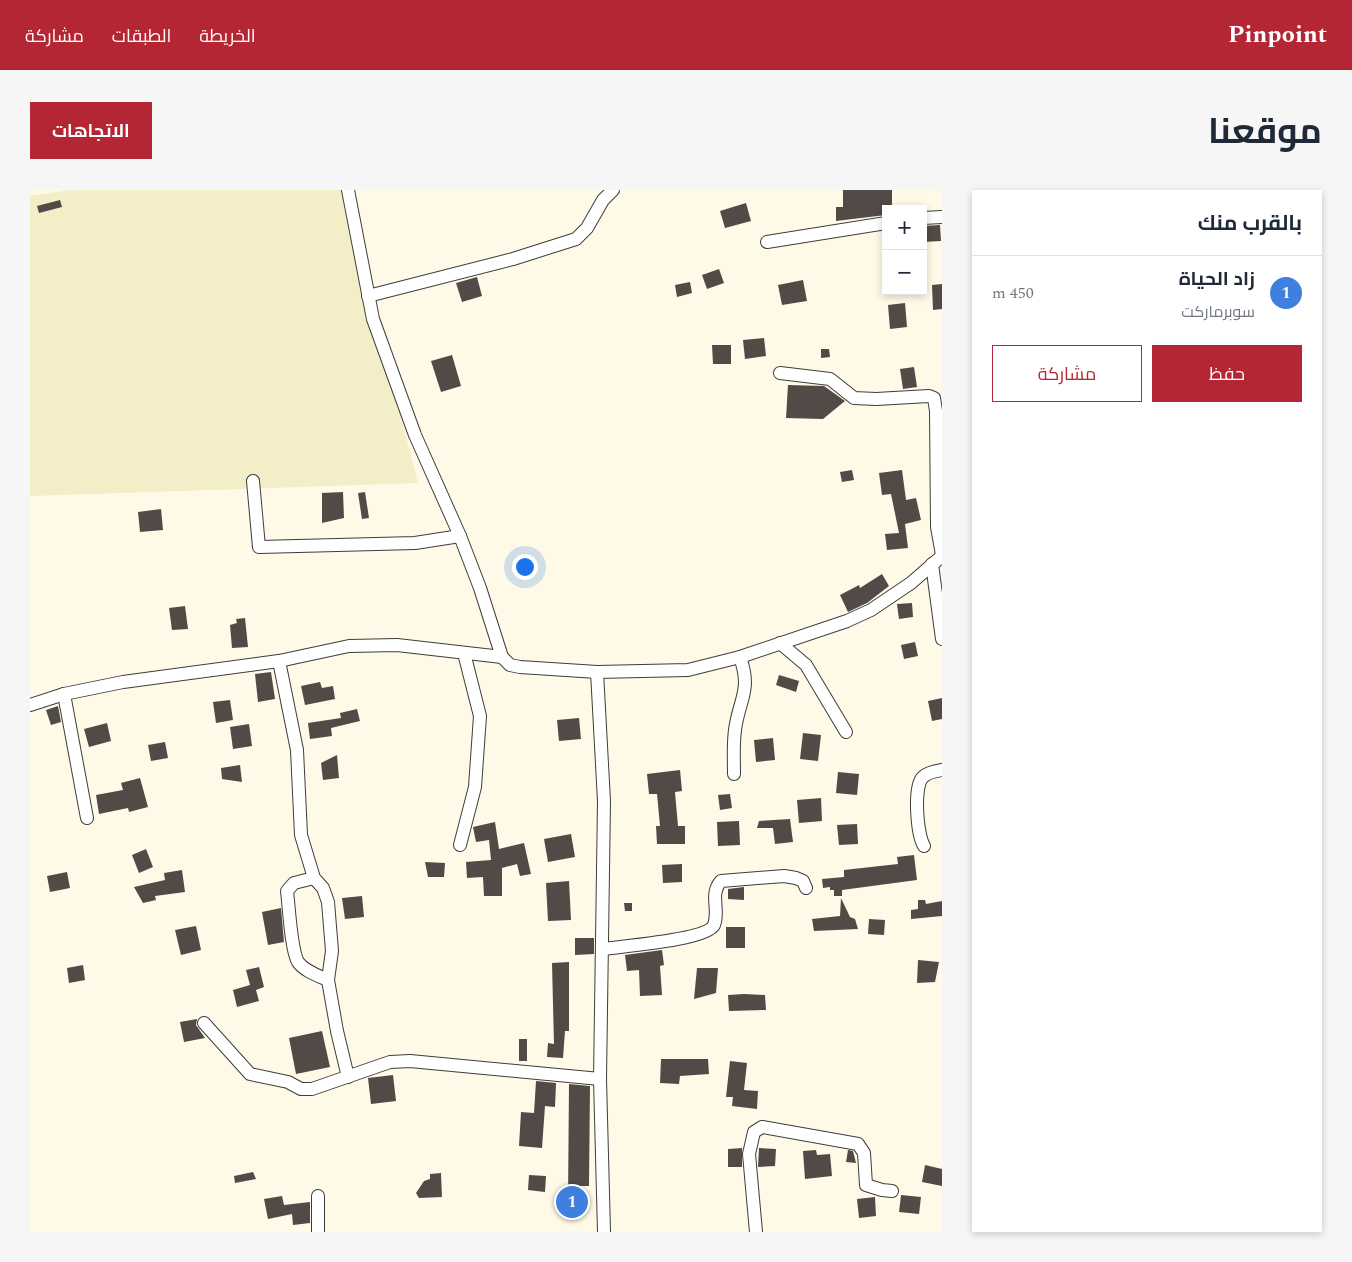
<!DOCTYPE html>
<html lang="ar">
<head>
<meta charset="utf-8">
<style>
  body { margin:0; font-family:Spectral,Cairo,serif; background:#f6f6f7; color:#1f2937; direction:rtl }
  .controls { position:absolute; right:15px; top:15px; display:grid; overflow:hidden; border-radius:0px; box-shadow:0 2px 8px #0003 }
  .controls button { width:45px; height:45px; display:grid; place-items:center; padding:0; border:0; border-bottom:1px solid #e0e1e3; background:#fff; color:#1f2937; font:25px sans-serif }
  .you { position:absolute; left:494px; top:376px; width:18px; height:18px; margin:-12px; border:4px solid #fff; border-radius:50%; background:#1a73e8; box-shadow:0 0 0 8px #1a73e833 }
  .badge { display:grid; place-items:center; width:32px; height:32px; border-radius:50%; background:#b52634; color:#fff; font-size:16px; font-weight:700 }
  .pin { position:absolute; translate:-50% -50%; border:2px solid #fff; box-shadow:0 1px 5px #0006 }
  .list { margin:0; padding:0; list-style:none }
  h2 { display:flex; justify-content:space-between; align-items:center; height:65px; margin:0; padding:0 20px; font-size:21px }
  h2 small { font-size:16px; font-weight:400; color:#747a83 }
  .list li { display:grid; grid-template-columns:32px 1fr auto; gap:15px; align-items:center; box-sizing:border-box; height:75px; padding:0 20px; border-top:1px solid #e0e1e3 }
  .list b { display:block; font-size:19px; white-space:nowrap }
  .list p { margin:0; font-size:16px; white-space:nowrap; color:#747a83 }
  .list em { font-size:16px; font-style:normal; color:#747a83 }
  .actions { display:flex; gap:10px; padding:15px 20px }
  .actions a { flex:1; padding:11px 0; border:1px solid #b52634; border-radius:0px; text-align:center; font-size:18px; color:#b52634 }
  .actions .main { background:#b52634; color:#fff }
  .map { position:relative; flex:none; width:912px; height:1042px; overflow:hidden; direction:ltr; border-radius:0px }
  header { display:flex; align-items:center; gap:30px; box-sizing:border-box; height:70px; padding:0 25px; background:#b52634; color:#fff }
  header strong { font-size:24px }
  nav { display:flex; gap:28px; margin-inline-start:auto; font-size:18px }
  .intro { display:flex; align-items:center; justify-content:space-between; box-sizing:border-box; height:120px; padding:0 30px }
  h1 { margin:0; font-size:35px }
  .button { padding:12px 22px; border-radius:0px; background:#b52634; color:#fff; font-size:18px; font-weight:700 }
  main { display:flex; gap:30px; padding:0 30px }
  aside { flex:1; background:#fff; border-radius:0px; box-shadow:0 2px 8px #0003 }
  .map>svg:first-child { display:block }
</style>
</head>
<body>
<header>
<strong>Pinpoint</strong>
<nav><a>الخريطة</a><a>الطبقات</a><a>مشاركة</a></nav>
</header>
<div class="intro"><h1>موقعنا</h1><a class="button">الاتجاهات</a></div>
<main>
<aside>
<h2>بالقرب منك<small></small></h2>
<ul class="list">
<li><span class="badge" style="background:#3f7fe0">1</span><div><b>زاد الحياة</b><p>سوبرماركت</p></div><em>450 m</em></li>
</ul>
<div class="actions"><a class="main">حفظ</a><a>مشاركة</a></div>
</aside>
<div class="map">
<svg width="912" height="1042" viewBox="0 0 912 1042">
  <rect width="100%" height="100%" fill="#fff9e7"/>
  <polygon fill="#f3edc8" points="39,0 312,0 388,293 0,306 0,6"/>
  <g fill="#524a46">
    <polygon points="813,0 862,0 862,19 856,19 856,25 806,31 806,17 813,17"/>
    <polygon points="30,10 32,17 9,23 7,16"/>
    <polygon points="716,13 721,31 695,38 690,21"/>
    <polygon points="910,35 911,51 893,52 893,36"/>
    <polygon points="689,79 694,93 677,99 672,85"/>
    <polygon points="447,87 452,106 432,112 426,93"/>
    <polygon points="773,90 777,111 752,115 748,95"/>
    <polygon points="660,92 662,103 647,107 645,95"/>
    <polygon points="912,94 912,119 903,120 902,95"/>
    <polygon points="875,113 877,137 860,139 858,115"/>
    <polygon points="734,148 736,166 715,169 713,150"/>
    <polygon points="682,155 701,155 701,174 683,174"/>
    <polygon points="791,159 799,159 800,167 791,168"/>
    <polygon points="422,165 431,196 411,202 401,171"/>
    <polygon points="884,177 887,197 873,199 870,179"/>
    <polygon points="758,195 794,196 815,211 793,229 756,228"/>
    <polygon points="822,280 824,290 812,292 810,282"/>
    <polygon points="872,280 876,310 886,308 891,330 875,334 878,358 857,360 855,344 869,343 861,304 852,305 849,283"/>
    <polygon points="313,302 314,328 292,333 292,303"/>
    <polygon points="335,302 339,328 332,329 328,303"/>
    <polygon points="131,319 133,340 110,342 108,322"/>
    <polygon points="852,384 859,396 837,413 818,422 810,405 829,395 830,398"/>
    <polygon points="882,413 883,427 869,429 867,414"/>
    <polygon points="155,416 158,439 142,440 139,418"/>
    <polygon points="215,428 218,457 202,458 200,435 207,433 206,429"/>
    <polygon points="885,452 888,466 874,469 871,455"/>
    <polygon points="241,482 245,509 228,512 225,484"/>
    <polygon points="749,485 769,491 766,502 746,495"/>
    <polygon points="290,492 292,498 303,496 305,509 275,515 271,496"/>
    <polygon points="912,508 912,529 902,531 898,511"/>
    <polygon points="200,510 203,530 186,533 183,512"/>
    <polygon points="28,516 31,532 21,535 16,520"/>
    <polygon points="327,519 330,531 301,538 302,546 280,549 278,533 311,528 310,523"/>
    <polygon points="549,528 551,549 529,551 527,530"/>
    <polygon points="77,533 81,551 59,557 54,539"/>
    <polygon points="219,534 222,556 203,559 200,537"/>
    <polygon points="773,543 791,545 788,571 770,569"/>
    <polygon points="743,548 745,570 726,572 724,550"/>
    <polygon points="135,552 138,568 121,571 118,555"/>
    <polygon points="307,565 309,588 293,590 291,573"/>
    <polygon points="210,575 212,592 192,589 191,578"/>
    <polygon points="650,580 652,601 645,602 648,636 655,636 655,654 627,654 626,636 630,636 627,604 619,604 617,584"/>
    <polygon points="808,582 829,584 827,605 806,603"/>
    <polygon points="110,588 118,617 99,622 98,618 69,624 66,605 93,600 91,593"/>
    <polygon points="700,604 702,618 690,620 688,605"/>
    <polygon points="791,608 792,631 769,633 767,610"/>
    <polygon points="760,629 763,652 745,654 743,638 727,638 729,631"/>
    <polygon points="709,631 710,655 688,656 687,632"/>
    <polygon points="465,632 469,659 494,653 501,684 490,686 487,674 472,678 472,706 454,706 453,687 437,688 436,672 461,670 459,650 446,652 443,637"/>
    <polygon points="827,634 828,654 809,655 807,635"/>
    <polygon points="541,644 545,667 518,672 514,649"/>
    <polygon points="116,659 123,677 109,683 102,665"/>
    <polygon points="884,665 887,690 812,700 812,706 804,706 804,700 800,700 800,697 793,698 792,689 814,687 814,680 868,674 867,667"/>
    <polygon points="395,672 415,673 414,687 398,687"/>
    <polygon points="652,674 652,692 633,693 632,675"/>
    <polygon points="152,680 155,702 125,706 126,710 113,713 104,697 135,690 134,683"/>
    <polygon points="37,682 40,698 20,702 17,686"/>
    <polygon points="539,691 541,730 518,731 516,693"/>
    <polygon points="714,697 714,710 698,709 698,699"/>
    <polygon points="332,706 334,727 315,729 312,708"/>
    <polygon points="811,708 820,727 825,729 828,739 784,741 782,729 810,726"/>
    <polygon points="888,710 895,710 896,714 912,711 912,726 881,729 881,720 888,719"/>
    <polygon points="594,713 602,713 602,721 595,721"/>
    <polygon points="251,718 254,752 238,755 232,722"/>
    <polygon points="839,729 855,730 854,745 838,744"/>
    <polygon points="166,736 171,760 151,765 145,740"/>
    <rect x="696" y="737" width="19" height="21"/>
    <polygon points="545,748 564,748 564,764 545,765"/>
    <polygon points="632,760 634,775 630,776 632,805 610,806 609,780 597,781 595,765"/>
    <polygon points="888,770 909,772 905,792 887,793"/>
    <polygon points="539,772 539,841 535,841 533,868 517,867 518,853 524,854 522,773"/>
    <polygon points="53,775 55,790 39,793 37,778"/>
    <polygon points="229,777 234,797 226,800 229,811 207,817 203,800 220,795 216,780"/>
    <polygon points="667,778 688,778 686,803 664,809"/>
    <polygon points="714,804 735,805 736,820 699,821 698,805"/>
    <polygon points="167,829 166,835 175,848 154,852 150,832"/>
    <polygon points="292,841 300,877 266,884 259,848"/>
    <rect x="489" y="849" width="8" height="22"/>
    <polygon points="631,869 678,869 679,884 650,886 649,894 630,893"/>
    <polygon points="700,871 717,873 714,900 728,901 727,919 702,916 703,907 696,907"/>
    <polygon points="363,885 366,911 341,914 338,888"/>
    <polygon points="506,891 526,893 525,917 515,916 512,958 489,956 491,922 504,923"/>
    <polygon points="539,894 560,896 559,996 545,996 538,1010"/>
    <polygon points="712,958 712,977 698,977 698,959"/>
    <polygon points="729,958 746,959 745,976 728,977"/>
    <polygon points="786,960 787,965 800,964 802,986 775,989 773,961"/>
    <polygon points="818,960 823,961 826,973 816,972"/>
    <polygon points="895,975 912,979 912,996 892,992"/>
    <polygon points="223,982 226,989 205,993 204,986"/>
    <polygon points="411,983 412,1007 389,1008 386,1003 394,991 400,989 400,984"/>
    <polygon points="499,985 516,986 515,1002 498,1000"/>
    <polygon points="871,1005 891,1007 889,1024 869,1022"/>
    <polygon points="252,1006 254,1015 280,1012 280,1033 263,1035 262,1024 238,1029 234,1009"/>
    <polygon points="845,1007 846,1026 829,1028 827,1009"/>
  </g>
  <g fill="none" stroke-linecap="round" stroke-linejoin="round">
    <defs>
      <g id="minor">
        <polyline points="318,0 343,129 385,245 430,346 450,398 472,467 480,475 490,477 567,482 574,611 570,889 574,1042"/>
        <polyline points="893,28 912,27"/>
        <polyline points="737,52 856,33"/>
        <polyline points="338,106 483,69 546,49 557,38 573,10 583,0"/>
        <polyline points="750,183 800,189 824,208 846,209 899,206 904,208 906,221 907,337 912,365"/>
        <polyline points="223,291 229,357 385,353 430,346"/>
        <polyline points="902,374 912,449"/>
        <polyline points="750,453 776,475 816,542"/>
        <polyline points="249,471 267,560 271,645 284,688 293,698 298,712 302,761 298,790 307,841 318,887"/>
        <polyline points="567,482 658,480 710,467 817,431 841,420 881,393 912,366"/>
        <polyline points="34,504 57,628"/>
        <polyline points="0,515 34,504 93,492 249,471 319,456 367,455 472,467"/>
        <path d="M704,584C704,570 703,555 705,540C709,509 722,501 710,467"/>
        <polyline points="430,655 445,597 450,526 434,463"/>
        <path d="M894,656C887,645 883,596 893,587C898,582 906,581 912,580"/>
        <path d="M284,688L264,693L257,701C259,717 261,760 268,772C274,781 289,786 298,790"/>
        <path d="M573,759C593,756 677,750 684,735C690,720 679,704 691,691L754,686L766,688L773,691L776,698"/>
        <polyline points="174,833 220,884 258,892 271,899 282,899 360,872 380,871 570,889"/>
        <polyline points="288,1006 288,1042"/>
        <polyline points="726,1042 719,964 724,942 732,937 828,954 834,963 836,995 852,1000 862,1001"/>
      </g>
    </defs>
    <use href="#minor" stroke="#3d3d3d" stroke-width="14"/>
    <use href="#minor" stroke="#fff" stroke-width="12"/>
  </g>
</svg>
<div class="controls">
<button>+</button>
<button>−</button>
</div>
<div class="you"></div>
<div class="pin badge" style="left:542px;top:1012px;background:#3f7fe0">1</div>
</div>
</main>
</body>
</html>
